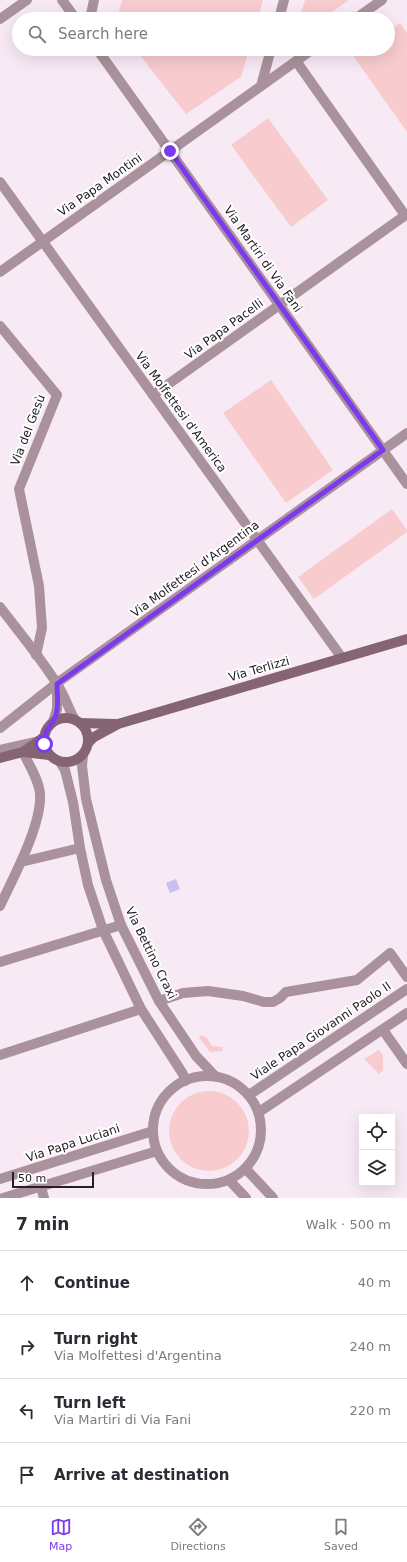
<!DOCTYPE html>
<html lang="en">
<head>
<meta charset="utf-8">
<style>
  body { margin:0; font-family:"DejaVu Sans",sans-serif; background:#f2f2f3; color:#2b2b33 }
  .controls { position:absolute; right:12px; bottom:12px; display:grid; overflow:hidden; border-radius:0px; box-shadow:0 4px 16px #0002 }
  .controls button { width:36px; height:36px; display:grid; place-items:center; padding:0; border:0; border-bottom:1px solid #e1e1e2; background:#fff; color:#2b2b33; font:20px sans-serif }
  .scale { position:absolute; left:12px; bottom:10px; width:82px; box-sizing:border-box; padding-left:4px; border:2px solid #252024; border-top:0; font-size:11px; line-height:14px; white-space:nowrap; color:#252024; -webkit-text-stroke:3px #fff; paint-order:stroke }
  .stop { position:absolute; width:12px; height:12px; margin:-9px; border:3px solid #7c3aed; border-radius:50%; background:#fff }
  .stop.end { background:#7c3aed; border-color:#fff; box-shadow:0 1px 4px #0008 }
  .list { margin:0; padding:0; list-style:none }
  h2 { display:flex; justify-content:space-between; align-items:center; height:52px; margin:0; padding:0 16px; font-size:17px }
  h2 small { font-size:13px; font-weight:400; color:#7c7c81 }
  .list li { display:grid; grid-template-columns:26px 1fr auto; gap:12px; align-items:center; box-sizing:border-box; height:64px; padding:0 16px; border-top:1px solid #e1e1e2 }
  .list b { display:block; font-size:15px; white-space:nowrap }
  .list p { margin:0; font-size:13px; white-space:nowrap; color:#7c7c81 }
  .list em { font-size:13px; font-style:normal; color:#7c7c81 }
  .icon { flex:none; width:22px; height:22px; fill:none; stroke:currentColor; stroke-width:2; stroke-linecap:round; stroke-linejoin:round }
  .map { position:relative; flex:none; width:407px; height:1198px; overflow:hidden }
  .search { position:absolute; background:#fff; box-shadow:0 4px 16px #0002; left:12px; right:12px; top:12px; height:44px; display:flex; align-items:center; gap:10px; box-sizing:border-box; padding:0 14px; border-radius:22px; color:#7c7c81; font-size:15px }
  .sheet { height:308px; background:#fff }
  nav { display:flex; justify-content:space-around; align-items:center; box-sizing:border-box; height:56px; border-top:1px solid #e1e1e2; background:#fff; font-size:11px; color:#7c7c81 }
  nav a { display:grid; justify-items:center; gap:2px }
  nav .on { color:#7c3aed }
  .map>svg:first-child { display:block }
</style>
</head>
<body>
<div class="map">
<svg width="407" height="1198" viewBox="0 0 407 1198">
  <rect width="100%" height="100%" fill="#f8eaf5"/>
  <g fill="#f8cbcf">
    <polygon points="122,0 263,0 258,19 117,19"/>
    <polygon points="305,0 349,0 322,19 299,19"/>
    <polygon points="400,23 407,33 407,132 354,57 365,49 388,49 388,32"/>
    <polygon points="135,49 249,49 241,77 186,114"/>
    <polygon points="268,118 328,200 291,227 231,145"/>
    <polygon points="271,380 333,470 286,503 223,413"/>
    <polygon points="392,509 407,530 407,532 314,599 298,577"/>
    <polygon points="200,1035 206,1037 212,1046 223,1047 222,1051 210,1052 199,1038"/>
    <polygon points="379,1050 383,1055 383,1070 379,1074 364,1059"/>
    <circle cx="209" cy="1131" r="40"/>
  </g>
  <polygon fill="#cabfee" points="176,879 180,889 170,893 166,883"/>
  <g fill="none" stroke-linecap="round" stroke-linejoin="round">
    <g stroke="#a9929b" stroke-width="10">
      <polyline points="62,0 76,19"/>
      <polyline points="0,19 27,0"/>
      <polyline points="90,19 94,0"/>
      <polyline points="279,19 284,0"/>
      <polyline points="355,19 382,0"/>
      <polyline points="97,49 407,484"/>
      <polyline points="296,61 405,215"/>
      <polyline points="261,86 271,49"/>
      <polyline points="0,182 342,658"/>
      <polyline points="0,272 313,49"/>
      <polyline points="0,326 57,395 19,489 39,586 42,628 36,655"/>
      <polyline points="153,395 407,214"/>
      <path d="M0,607C19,632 40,657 57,684C65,696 68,708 75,720"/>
      <polyline points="53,722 57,709 57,685"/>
      <polyline points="0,728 57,683 407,433"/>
      <polyline points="0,750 39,741"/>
      <polyline points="83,755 82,766 86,799 106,880 121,925 159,1001 196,1056 215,1076"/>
      <polyline points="60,762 65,770 73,802 80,848 88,885 103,930 141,1009 183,1074 185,1081"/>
      <polyline points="21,862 80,848"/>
      <path d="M0,906C13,878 42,825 40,794C39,780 29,765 23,752"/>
      <polyline points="0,962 121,925"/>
      <polyline points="159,1001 183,993 208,991 243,996 264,1002 273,1002 280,998 286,992 357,980 390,953 407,977"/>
      <polyline points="383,1030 407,1064"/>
      <polyline points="0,1055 141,1009"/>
      <circle cx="207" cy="1130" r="54"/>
      <polyline points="249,1095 407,989"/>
      <polyline points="259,1112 407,1013"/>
      <polyline points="246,1169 273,1198"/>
      <polyline points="0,1179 153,1131"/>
      <polyline points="229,1180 246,1198"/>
      <polyline points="41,1187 44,1198"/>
      <polyline points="3,1198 157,1151"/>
    </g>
    <g stroke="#866572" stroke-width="10">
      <circle cx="66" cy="740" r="22"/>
      <polyline points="80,723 116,724"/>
      <polyline points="88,743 94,737 118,724 407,639"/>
      <polyline points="23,752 49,755"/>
      <polyline points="0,758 23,752 44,737"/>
    </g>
  </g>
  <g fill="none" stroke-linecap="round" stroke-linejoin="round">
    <path stroke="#7c3aed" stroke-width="5" d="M44,744C44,727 52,728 56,715C59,705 57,694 57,684L383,450L170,151"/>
  </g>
  <g text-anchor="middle" stroke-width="4" stroke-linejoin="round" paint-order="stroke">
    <g font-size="12" fill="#252024" stroke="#fff">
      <text transform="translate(100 185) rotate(-35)" y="4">Via Papa Montini</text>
      <text transform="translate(263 259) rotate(55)" y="4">Via Martiri di Via Fani</text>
      <text transform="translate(224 329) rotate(-36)" y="4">Via Papa Pacelli</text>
      <text transform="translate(181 412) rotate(54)" y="4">Via Molfettesi d'America</text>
      <text transform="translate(28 430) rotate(-69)" y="4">Via del Gesù</text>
      <text transform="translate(195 569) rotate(-36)" y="4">Via Molfettesi d'Argentina</text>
      <text transform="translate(259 669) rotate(-16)" y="4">Via Terlizzi</text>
      <text transform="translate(151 953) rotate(64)" y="4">Via Bettino Craxi</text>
      <text transform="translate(321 1031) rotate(-34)" y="4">Viale Papa Giovanni Paolo II</text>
      <text transform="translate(73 1143) rotate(-18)" y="4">Via Papa Luciani</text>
    </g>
  </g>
</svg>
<div class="controls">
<button><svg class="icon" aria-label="locate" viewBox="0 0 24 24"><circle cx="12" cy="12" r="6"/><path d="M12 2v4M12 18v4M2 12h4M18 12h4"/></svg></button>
<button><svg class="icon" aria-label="layers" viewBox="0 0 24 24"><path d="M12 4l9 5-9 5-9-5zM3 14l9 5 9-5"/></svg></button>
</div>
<div class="scale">50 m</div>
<div class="stop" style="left:44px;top:744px"></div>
<div class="stop end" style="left:170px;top:151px"></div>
<div class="search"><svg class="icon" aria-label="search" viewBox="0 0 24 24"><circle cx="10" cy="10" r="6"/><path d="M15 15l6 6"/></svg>Search here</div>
</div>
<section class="sheet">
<h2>7 min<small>Walk · 500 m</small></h2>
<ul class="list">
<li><svg class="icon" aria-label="ahead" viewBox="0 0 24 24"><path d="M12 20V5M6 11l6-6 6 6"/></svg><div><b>Continue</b></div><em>40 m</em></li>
<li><svg class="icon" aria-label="right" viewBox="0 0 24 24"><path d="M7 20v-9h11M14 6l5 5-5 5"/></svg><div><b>Turn right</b><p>Via Molfettesi d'Argentina</p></div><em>240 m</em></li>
<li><svg class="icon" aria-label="left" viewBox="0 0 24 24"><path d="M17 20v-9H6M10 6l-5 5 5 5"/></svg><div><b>Turn left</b><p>Via Martiri di Via Fani</p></div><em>220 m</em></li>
<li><svg class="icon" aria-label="arrive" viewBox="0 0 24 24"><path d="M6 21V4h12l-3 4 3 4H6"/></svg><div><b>Arrive at destination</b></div></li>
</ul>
</section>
<nav>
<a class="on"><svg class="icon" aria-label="map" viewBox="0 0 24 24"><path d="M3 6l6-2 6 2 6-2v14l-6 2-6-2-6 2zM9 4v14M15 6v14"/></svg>Map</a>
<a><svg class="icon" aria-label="directions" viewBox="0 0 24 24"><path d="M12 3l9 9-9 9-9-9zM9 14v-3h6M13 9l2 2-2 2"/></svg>Directions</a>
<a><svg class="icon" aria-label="saved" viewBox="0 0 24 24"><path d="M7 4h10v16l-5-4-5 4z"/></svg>Saved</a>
</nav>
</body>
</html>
